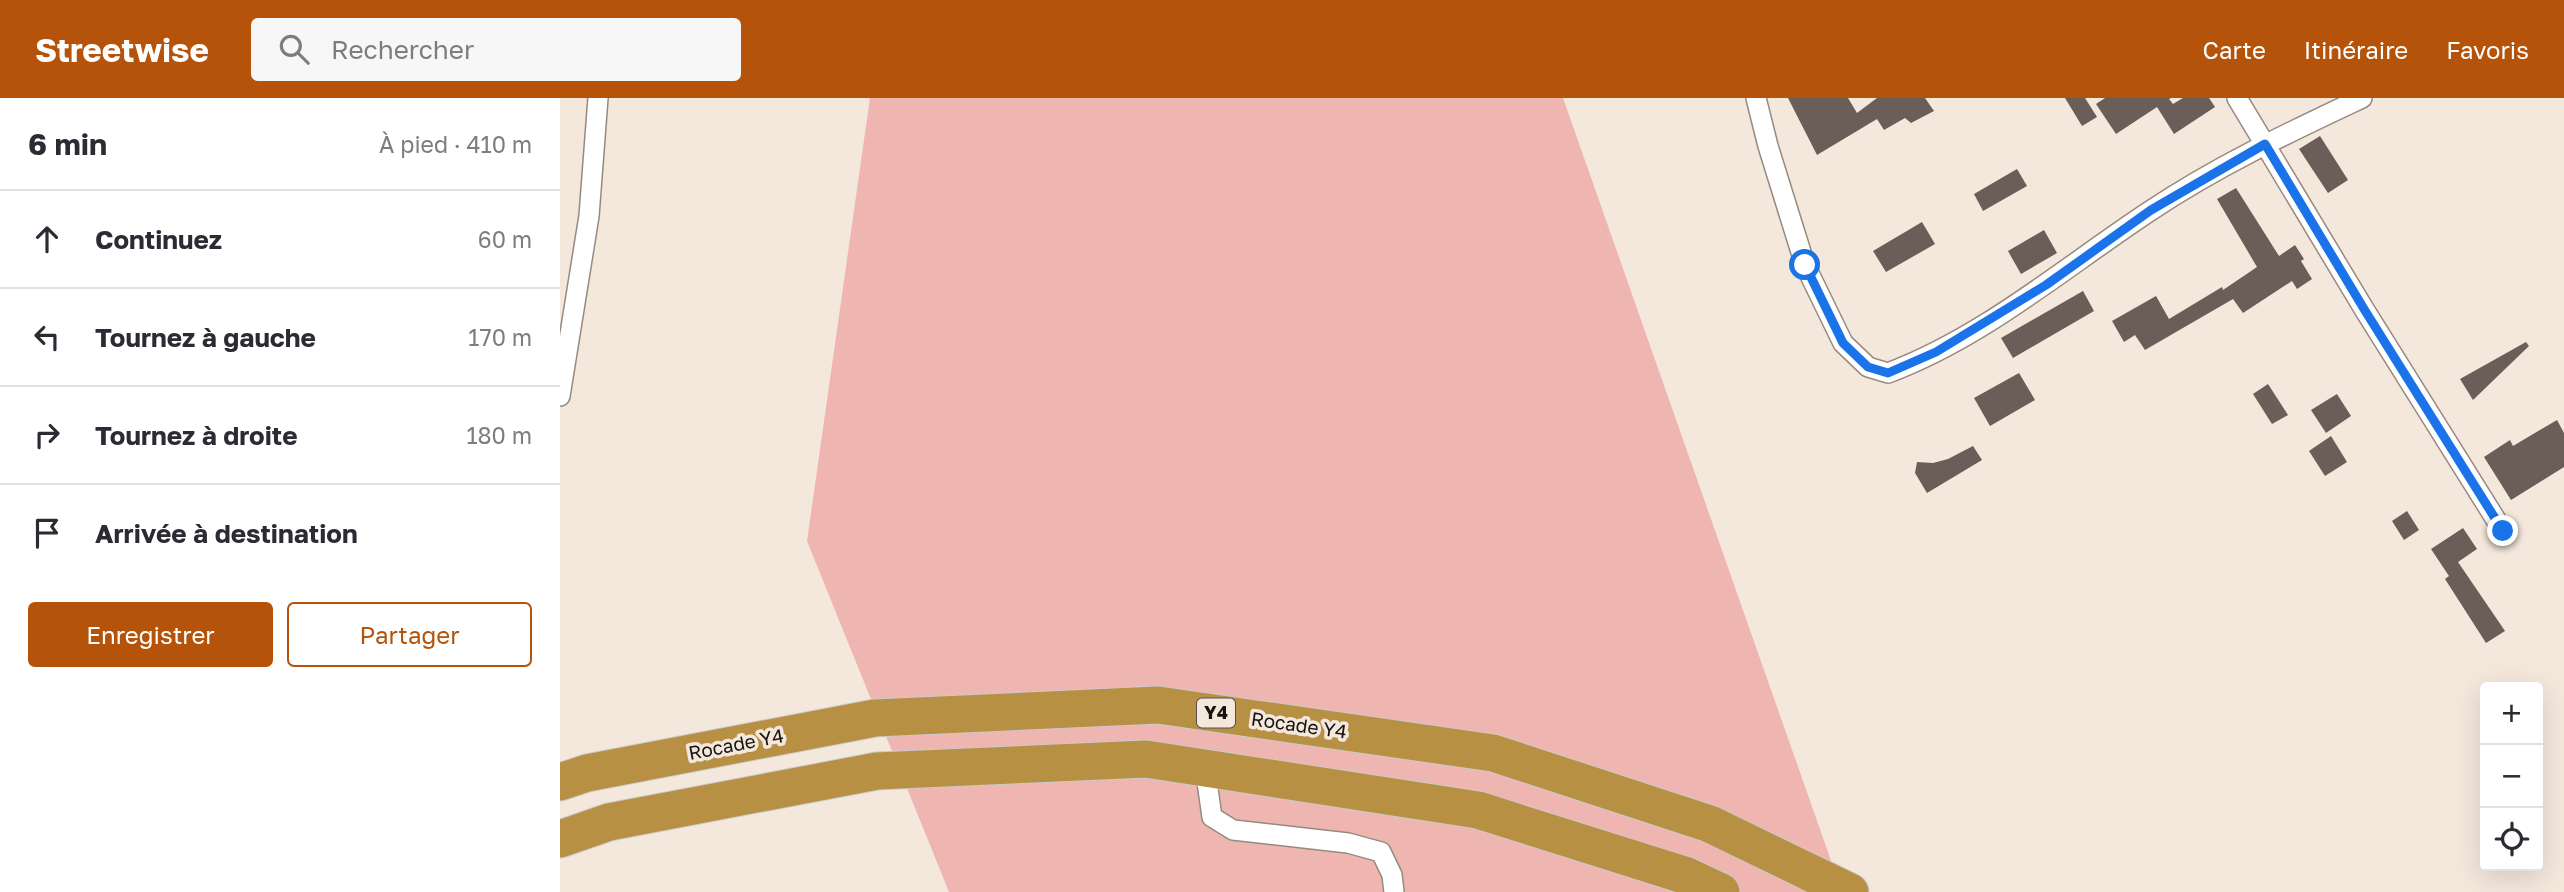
<!DOCTYPE html>
<html lang="fr">
<head>
<meta charset="utf-8">
<style>
  body { margin:0; font-family:"Golos Text",sans-serif; background:#f7f7f7; color:#2b2b33 }
  .controls { position:absolute; right:21px; bottom:21px; display:grid; overflow:hidden; border-radius:7px; box-shadow:0 7px 28px #0002 }
  .controls button { width:63px; height:63px; display:grid; place-items:center; padding:0; border:0; border-bottom:2px solid #e1e1e2; background:#fff; color:#2b2b33; font:35px sans-serif }
  .stop { position:absolute; width:21px; height:21px; margin:-16px; border:5px solid #1a73e8; border-radius:50%; background:#fff }
  .stop.end { background:#1a73e8; border-color:#fff; box-shadow:0 2px 7px #0008 }
  .list { margin:0; padding:0; list-style:none }
  h2 { display:flex; justify-content:space-between; align-items:center; height:91px; margin:0; padding:0 28px; font-size:30px }
  h2 small { font-size:23px; font-weight:400; color:#7c7c81 }
  .list li { display:grid; grid-template-columns:46px 1fr auto; gap:21px; align-items:center; box-sizing:border-box; height:98px; padding:0 28px; border-top:2px solid #e1e1e2 }
  .list b { display:block; font-size:26px; white-space:nowrap }
  .list em { font-size:23px; font-style:normal; color:#7c7c81 }
  .actions { display:flex; gap:14px; padding:21px 28px }
  .actions a { flex:1; padding:16px 0; border:2px solid #b45309; border-radius:7px; text-align:center; font-size:24px; color:#b45309 }
  .actions .main { background:#b45309; color:#fff }
  .icon { flex:none; width:38px; height:38px; fill:none; stroke:currentColor; stroke-width:2; stroke-linecap:round; stroke-linejoin:round }
  .map { position:relative; flex:none; width:2004px; height:794px; overflow:hidden }
  header { display:flex; align-items:center; gap:42px; box-sizing:border-box; height:98px; padding:0 35px; background:#b45309; color:#fff }
  header strong { font-size:33px }
  nav { display:flex; gap:38px; margin-inline-start:auto; font-size:24px }
  .search { width:490px; height:63px; background:#f7f7f7; display:flex; align-items:center; gap:18px; box-sizing:border-box; padding:0 24px; border-radius:7px; color:#7c7c81; font-size:26px }
  main { display:flex }
  aside { flex:1; background:#fff }
  .map>svg:first-child { display:block }
</style>
</head>
<body>
<header>
<strong>Streetwise</strong>
<div class="search"><svg class="icon" aria-label="search" viewBox="0 0 24 24"><circle cx="10" cy="10" r="6"/><path d="M15 15l6 6"/></svg>Rechercher</div>
<nav><a>Carte</a><a>Itinéraire</a><a>Favoris</a></nav>
</header>
<main>
<aside>
<h2>6 min<small>À pied · 410 m</small></h2>
<ul class="list">
<li><svg class="icon" aria-label="ahead" viewBox="0 0 24 24"><path d="M12 20V5M6 11l6-6 6 6"/></svg><div><b>Continuez</b></div><em>60 m</em></li>
<li><svg class="icon" aria-label="left" viewBox="0 0 24 24"><path d="M17 20v-9H6M10 6l-5 5 5 5"/></svg><div><b>Tournez à gauche</b></div><em>170 m</em></li>
<li><svg class="icon" aria-label="right" viewBox="0 0 24 24"><path d="M7 20v-9h11M14 6l5 5-5 5"/></svg><div><b>Tournez à droite</b></div><em>180 m</em></li>
<li><svg class="icon" aria-label="arrive" viewBox="0 0 24 24"><path d="M6 21V4h12l-3 4 3 4H6"/></svg><div><b>Arrivée à destination</b></div></li>
</ul>
<div class="actions"><a class="main">Enregistrer</a><a>Partager</a></div>
</aside>
<div class="map">
<svg width="2004" height="794" viewBox="0 0 2004 794">
  <rect width="100%" height="100%" fill="#f4e7dc"/>
  <polygon fill="#eeb5b1" points="310,0 1003,0 1282,794 389,794 247,443"/>
  <g fill="#6b5d57">
    <polygon points="1228,0 1288,0 1297,15 1317,0 1365,0 1374,13 1351,25 1345,20 1324,32 1317,21 1257,57"/>
    <polygon points="1505,0 1525,0 1537,19 1522,28"/>
    <polygon points="1545,0 1611,0 1609,1 1613,6 1623,0 1649,0 1655,9 1614,36 1597,9 1556,36 1536,6"/>
    <polygon points="1760,38 1788,82 1768,95 1739,51"/>
    <polygon points="1457,71 1467,88 1423,113 1414,96"/>
    <polygon points="1676,90 1719,158 1735,147 1744,161 1741,163 1752,181 1737,191 1732,183 1683,215 1673,201 1585,252 1575,237 1564,244 1552,223 1596,198 1609,221 1662,189 1663,192 1697,169 1657,101"/>
    <polygon points="1362,124 1375,146 1326,174 1313,153"/>
    <polygon points="1484,132 1497,155 1461,176 1448,153"/>
    <polygon points="1523,193 1534,213 1453,260 1441,240"/>
    <polygon points="1966,244 1969,248 1913,302 1900,281"/>
    <polygon points="1459,275 1475,302 1430,328 1414,300"/>
    <polygon points="1708,286 1728,317 1712,326 1693,296"/>
    <polygon points="1777,296 1791,318 1766,335 1751,312"/>
    <polygon points="1997,322 2004,335 2004,369 1951,402 1924,359 1950,342 1953,348"/>
    <polygon points="1771,338 1787,364 1765,378 1749,353"/>
    <polygon points="1413,348 1422,362 1367,395 1355,375 1357,364 1373,365 1388,361"/>
    <polygon points="1847,413 1859,432 1844,442 1832,423"/>
    <polygon points="1903,430 1917,451 1898,464 1945,533 1926,545 1885,481 1889,478 1871,451"/>
  </g>
  <g fill="none" stroke-linecap="round" stroke-linejoin="round">
    <defs>
      <g id="street">
        <path d="M1196,0L1208,48L1245,167L1283,245L1308,269L1328,275C1424,239 1505,169 1590,113C1657,68 1730,34 1802,0"/>
        <polyline points="1677,0 1804,211 1943,433"/>
        <polyline points="0,298 29,118 38,0"/>
        <polyline points="645,670 652,719 673,732 788,745 821,754 832,777 834,794"/>
      </g>
      <g id="highway">
        <polyline points="0,684 27,675 315,620 598,607 933,655 1150,726 1290,794"/>
        <polyline points="0,741 49,724 317,673 586,661 918,712 1127,778 1161,794"/>
      </g>
    </defs>
    <use href="#street" stroke="#968a80" stroke-width="22"/>
    <use href="#highway" stroke="#cccbca" stroke-width="39"/>
    <use href="#street" stroke="#fff" stroke-width="19"/>
    <use href="#highway" stroke="#b79044" stroke-width="37"/>
  </g>
  <g fill="none" stroke-linecap="round" stroke-linejoin="round">
    <polyline stroke="#1a73e8" stroke-width="9" points="1245,167 1283,245 1308,269 1328,275 1376,254 1486,187 1591,112 1705,46 1804,211 1943,433"/>
  </g>
  <g text-anchor="middle" stroke-width="7" stroke-linejoin="round" paint-order="stroke">
    <rect fill="#f4e7dc" stroke="#59534c" stroke-width="2" x="637" y="600.5" width="38" height="29" rx="5"/>
    <g font-size="18" font-weight="bold" fill="#17130f">
      <text x="656" y="621">Y4</text>
    </g>
    <g font-size="19" fill="#17130f" stroke="#f4e7dc">
      <text transform="translate(739 627) rotate(8)" y="7">Rocade Y4</text>
      <text transform="translate(176 646) rotate(-11)" y="7">Rocade Y4</text>
    </g>
  </g>
</svg>
<div class="controls">
<button>+</button>
<button>−</button>
<button><svg class="icon" aria-label="locate" viewBox="0 0 24 24"><circle cx="12" cy="12" r="6"/><path d="M12 2v4M12 18v4M2 12h4M18 12h4"/></svg></button>
</div>
<div class="stop" style="left:1245px;top:167px"></div>
<div class="stop end" style="left:1943px;top:433px"></div>
</div>
</main>
</body>
</html>
